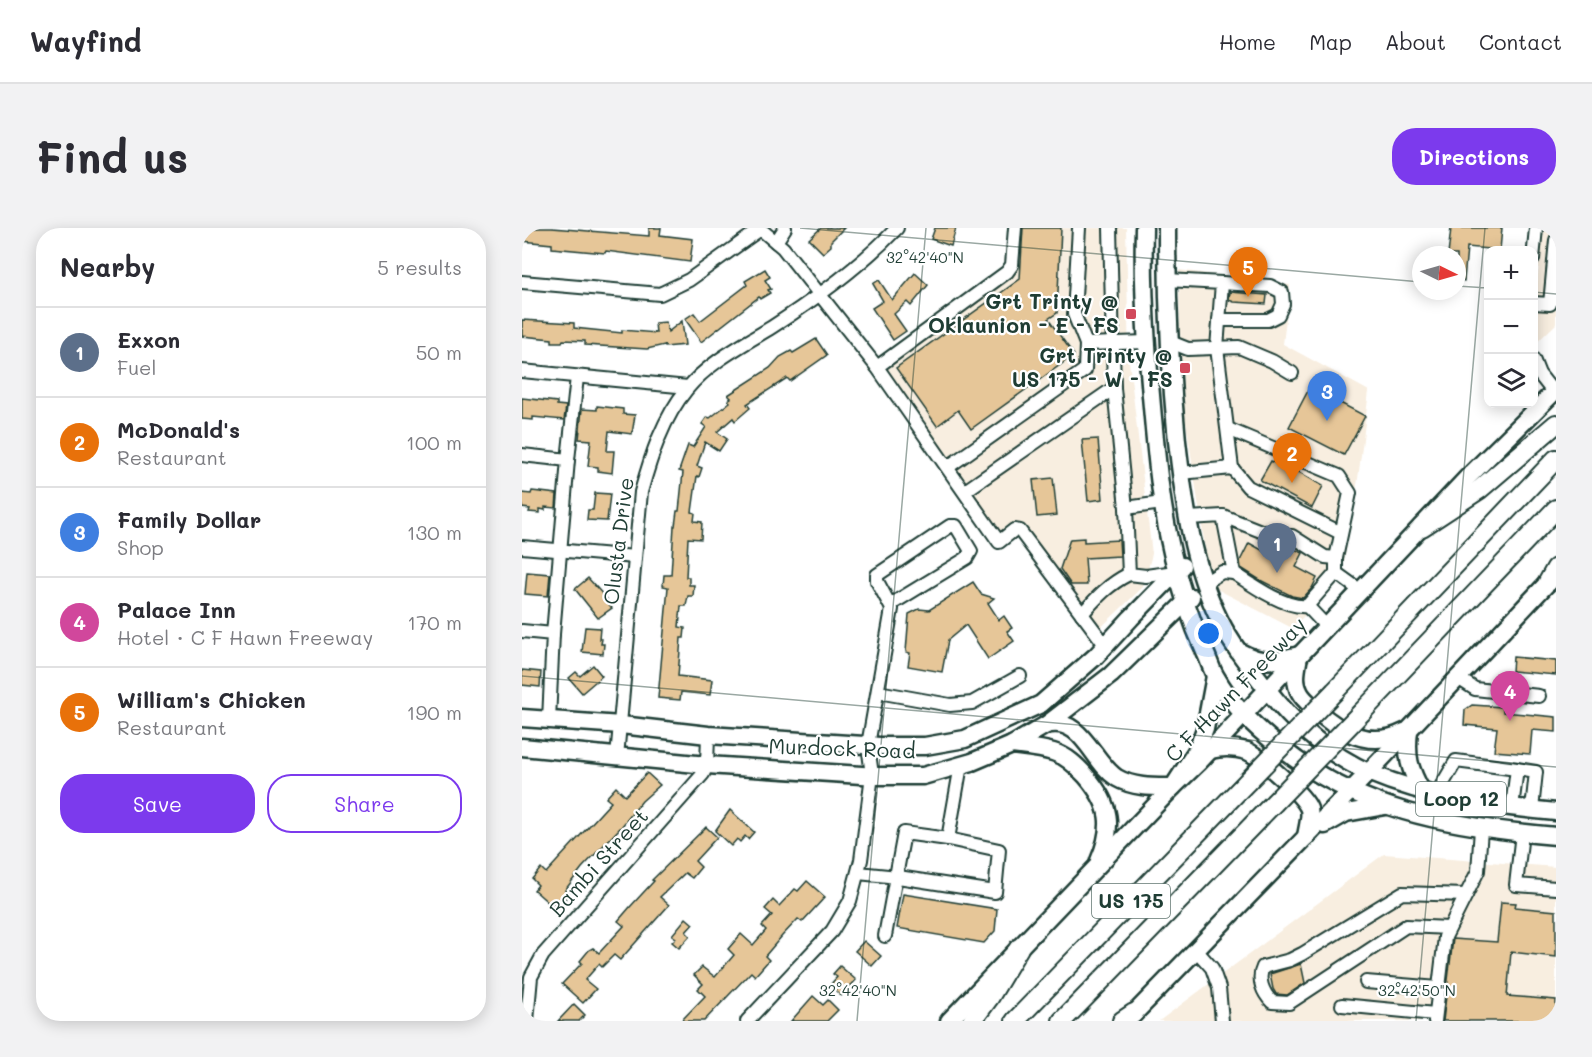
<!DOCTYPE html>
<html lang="en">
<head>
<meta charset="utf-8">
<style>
  body { margin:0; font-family:Mali,sans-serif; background:#f2f2f3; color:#2b2b33 }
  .controls { position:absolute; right:18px; top:18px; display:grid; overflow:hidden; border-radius:12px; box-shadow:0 3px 15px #0003 }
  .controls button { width:54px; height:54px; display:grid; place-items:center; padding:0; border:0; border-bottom:2px solid #e1e1e2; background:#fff; color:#2b2b33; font:30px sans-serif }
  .compass { position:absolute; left:890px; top:18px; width:54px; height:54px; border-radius:50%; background:#fff; box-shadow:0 3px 15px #0003; rotate:95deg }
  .you { position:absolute; left:687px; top:406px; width:21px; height:21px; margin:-15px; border:4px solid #fff; border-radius:50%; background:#1a73e8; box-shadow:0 0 0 9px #1a73e833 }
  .badge { display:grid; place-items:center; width:39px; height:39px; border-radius:50%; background:#7c3aed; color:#fff; font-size:20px; font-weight:700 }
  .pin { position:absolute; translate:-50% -50px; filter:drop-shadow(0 2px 3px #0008) }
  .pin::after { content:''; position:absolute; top:32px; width:21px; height:18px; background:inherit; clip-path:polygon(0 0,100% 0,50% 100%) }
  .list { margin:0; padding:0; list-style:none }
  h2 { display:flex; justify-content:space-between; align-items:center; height:78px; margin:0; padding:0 24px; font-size:26px }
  h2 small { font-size:20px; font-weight:400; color:#7c7c81 }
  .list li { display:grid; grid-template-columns:39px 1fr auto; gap:18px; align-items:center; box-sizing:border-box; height:90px; padding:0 24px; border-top:2px solid #e1e1e2 }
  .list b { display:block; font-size:22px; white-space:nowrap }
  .list p { margin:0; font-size:20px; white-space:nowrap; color:#7c7c81 }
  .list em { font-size:20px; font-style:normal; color:#7c7c81 }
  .actions { display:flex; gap:12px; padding:18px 24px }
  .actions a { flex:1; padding:14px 0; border:2px solid #7c3aed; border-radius:24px; text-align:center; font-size:21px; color:#7c3aed }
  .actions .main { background:#7c3aed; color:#fff }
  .icon { flex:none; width:33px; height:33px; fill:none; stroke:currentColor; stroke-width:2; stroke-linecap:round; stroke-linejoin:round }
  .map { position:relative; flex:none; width:1034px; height:793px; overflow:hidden; border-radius:24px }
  header { display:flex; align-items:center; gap:36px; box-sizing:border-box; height:84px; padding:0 30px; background:#fff; border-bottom:2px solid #e1e1e2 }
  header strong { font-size:28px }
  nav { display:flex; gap:33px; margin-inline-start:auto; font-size:21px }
  .intro { display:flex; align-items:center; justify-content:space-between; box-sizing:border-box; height:144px; padding:0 36px }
  h1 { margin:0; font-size:42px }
  .button { padding:15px 27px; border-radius:24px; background:#7c3aed; color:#fff; font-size:21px; font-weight:700 }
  main { display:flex; gap:36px; padding:0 36px }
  aside { flex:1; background:#fff; border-radius:24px; box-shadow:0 3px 15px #0003 }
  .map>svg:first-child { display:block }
</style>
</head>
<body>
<header>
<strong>Wayfind</strong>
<nav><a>Home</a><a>Map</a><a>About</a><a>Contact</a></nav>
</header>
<div class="intro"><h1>Find us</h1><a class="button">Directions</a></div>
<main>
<aside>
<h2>Nearby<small>5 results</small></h2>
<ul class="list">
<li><span class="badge" style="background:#5c6f8a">1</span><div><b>Exxon</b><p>Fuel</p></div><em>50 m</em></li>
<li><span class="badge" style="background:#e8710a">2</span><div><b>McDonald's</b><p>Restaurant</p></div><em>100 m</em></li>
<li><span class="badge" style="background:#3f7fe0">3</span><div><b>Family Dollar</b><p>Shop</p></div><em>130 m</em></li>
<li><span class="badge" style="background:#d1479c">4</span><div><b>Palace Inn</b><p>Hotel · C F Hawn Freeway</p></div><em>170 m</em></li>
<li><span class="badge" style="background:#e8710a">5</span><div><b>William's Chicken</b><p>Restaurant</p></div><em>190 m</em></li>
</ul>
<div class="actions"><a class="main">Save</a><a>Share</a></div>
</aside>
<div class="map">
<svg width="1034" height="793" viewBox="0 0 1034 793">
  <rect width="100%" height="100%" fill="#fff"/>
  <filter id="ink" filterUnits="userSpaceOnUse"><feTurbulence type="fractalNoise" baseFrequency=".0167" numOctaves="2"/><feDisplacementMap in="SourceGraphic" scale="12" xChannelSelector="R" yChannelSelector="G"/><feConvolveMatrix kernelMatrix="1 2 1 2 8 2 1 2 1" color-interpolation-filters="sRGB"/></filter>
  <g filter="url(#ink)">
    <g fill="#f8eee0">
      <polygon points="486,0 604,0 607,133 630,326 621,359 568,410 495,309 476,322 355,132 472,48 482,38"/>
      <polygon points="1021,0 1034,0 1034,96 1012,117 1012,84"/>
      <polygon points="657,42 768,57 761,116 847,163 836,251 819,352 770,400 689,358 662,181 658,104"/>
      <polygon points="862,626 1034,639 1034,793 637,793"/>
    </g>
    <g fill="#e6c698" stroke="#1f3d34" stroke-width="1.5">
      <polygon points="0,0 30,0 127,8 127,0 139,0 138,7 171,11 168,34 84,23 83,25 30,20 30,16 0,13"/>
      <polygon points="299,0 322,0 309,13 309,18 301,25 287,11"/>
      <polygon points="413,0 434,0 429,18 409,11"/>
      <polygon points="501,0 539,0 535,85 526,91 552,127 449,201 436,182 415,198 374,140 498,51"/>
      <polygon points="929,0 980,0 978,22 945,19 942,53 935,52 935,27 926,27"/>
      <polygon points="243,41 248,49 243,52 249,61 246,62 248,65 238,71 237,69 179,114 163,91 172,85 178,93 225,57 223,53"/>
      <polygon points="393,45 406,57 389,78 385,74 372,86 384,103 371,112 350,80 361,73 351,56 357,52 370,72"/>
      <polygon points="708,64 745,67 744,76 712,74 707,72"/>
      <polygon points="0,92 52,95 52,100 100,105 100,102 134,105 133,95 144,94 146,104 160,93 163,117 143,119 142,117 125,121 63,117 63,113 41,112 40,114 30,114 30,111 0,108"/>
      <polygon points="294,111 305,127 268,153 265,150 225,176 228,180 213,193 211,190 195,204 205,211 197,223 183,214 175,238 180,240 177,249 175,248 170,284 173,285 172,293 180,294 179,311 166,310 164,349 167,349 167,357 172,357 171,368 166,368 164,378 159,378 157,399 163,400 162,410 159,410 156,448 190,452 188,467 159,464 158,472 136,470 146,359 141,358 142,347 149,347 152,298 153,298 155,283 157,283 161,244 157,243 166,217 171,219 184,199 180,196 185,189 188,190 208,174 206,172 209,170 206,167 248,140 258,129 269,123 271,125"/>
      <polygon points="788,159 843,188 822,227 767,199"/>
      <polygon points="0,170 35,174 35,177 44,178 42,192 11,189 11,192 0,191"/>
      <polygon points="75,178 101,181 101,186 113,187 110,206 87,203 85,223 92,223 90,245 76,243 76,239 66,238 69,212 57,211 60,181 75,182"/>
      <polygon points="576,211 581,271 566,273 560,212"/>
      <polygon points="749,233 758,238 760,234 801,258 790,280 738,252"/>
      <polygon points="531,250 535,287 515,289 511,252"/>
      <polygon points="10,263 35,266 34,280 23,279 23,282 18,281 18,285 7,284 8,281 0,280 0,265 9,266"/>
      <polygon points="73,265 88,266 85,293 65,292 66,282 71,282"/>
      <polygon points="562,310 562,314 597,312 598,328 563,330 565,357 549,357 538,341 548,311"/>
      <polygon points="727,315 749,327 754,317 764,317 781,325 774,339 795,350 790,360 781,370 770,368 738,352 719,340 718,333"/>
      <polygon points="5,344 28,346 26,368 3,366"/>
      <polygon points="66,350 85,371 84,373 90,380 76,390 53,361"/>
      <polygon points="451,354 459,366 472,370 466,375 477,392 482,388 490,400 485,403 492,413 466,431 444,397 426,412 420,444 386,438 388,425 384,424 387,386 397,381 407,382"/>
      <polygon points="63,399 78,400 77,411 80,411 79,416 82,416 81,426 60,424"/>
      <polygon points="991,429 1034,433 1034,447 990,443"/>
      <polygon points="71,437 80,448 60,465 47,450 54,444 58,448"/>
      <polygon points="0,442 19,444 18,459 0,457"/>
      <polygon points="950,477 981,479 981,484 1034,489 1034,504 1010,502 1008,526 972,523 975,500 942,497 943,482"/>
      <polygon points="125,545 138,557 120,573 100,598 60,640 43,662 48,665 38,677 33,673 29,677 12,662 16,657 10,651 19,640 24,645 89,574 84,570 94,559 103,568"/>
      <polygon points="208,582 232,604 226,611 223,608 218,614 215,611 209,618 193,603"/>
      <polygon points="184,599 195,609 173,633 179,639 170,650 163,645 138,669 147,677 98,732 92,727 80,739 77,736 63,752 74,761 61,775 40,756 60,735 58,733 67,722 71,720 77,725 102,698 96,693 108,679 132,653 130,652"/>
      <polygon points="285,653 303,669 280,694 276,691 260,708 243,728 247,732 233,748 229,744 182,793 159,793 183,768 176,761 181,756 172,747 180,739 193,749 212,727 206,721 219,706 231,717 244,702 240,698 250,687 243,681 251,672 257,678 273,661 276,663"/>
      <polygon points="381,666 475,681 473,703 462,715 375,700"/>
      <polygon points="979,674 994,675 993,679 1034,683 1034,729 989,724 985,768 1034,772 1034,793 921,793 931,711 975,714"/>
      <polygon points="164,690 171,696 164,704 168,708 157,720 150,714 154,710 150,707"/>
      <polygon points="342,713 359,728 350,738 333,723"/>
      <polygon points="779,736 783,755 765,767 754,766 751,761 748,746"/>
      <polygon points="318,738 334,752 319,768 308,757 315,749 311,746"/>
      <polygon points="291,768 301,777 306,772 316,782 305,793 269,793"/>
      <polygon points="52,776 63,787 57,793 36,793"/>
    </g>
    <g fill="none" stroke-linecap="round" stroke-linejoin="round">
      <defs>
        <g id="minor">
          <polyline points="233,0 242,4 261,20 355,139"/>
          <polyline points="493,0 490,37 485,44 355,139 477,314 492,302 498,303 584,418"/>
          <polyline points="557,0 552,86 564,116 625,114"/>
          <polyline points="588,0 592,160 604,280 607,346 624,348 653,344"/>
          <polyline points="254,14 263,0"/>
          <polyline points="1011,31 1014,0"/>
          <polyline points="645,52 700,55 695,120 710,240 659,245"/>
          <polyline points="0,54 138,66 167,52 237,2"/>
          <polyline points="1011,75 1028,76 1034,12"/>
          <polyline points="697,92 746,92 756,87 761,76 760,64 748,58 700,55"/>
          <polyline points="646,113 666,121 717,119 750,133 770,145"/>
          <polyline points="1011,131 1017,146 1032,165"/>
          <polyline points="0,143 166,159"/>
          <polyline points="706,201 817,248 828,265 814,330 814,345 839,363"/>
          <polyline points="0,227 46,232 31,406"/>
          <polyline points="46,232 55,149"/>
          <polyline points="426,239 563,142 564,116"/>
          <polyline points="710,240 726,259 819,305"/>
          <polyline points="443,263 592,160"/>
          <polyline points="604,280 640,275"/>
          <polyline points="701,288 754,309 770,308 803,329 814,330"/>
          <polyline points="666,290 701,288 712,345 700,344 682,355"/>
          <polyline points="0,319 113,329"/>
          <path d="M712,345C730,357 764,381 785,378"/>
          <path d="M560,386C575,369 587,356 607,346"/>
          <polyline points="805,399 785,378 814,345"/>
          <polyline points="0,403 31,406 27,492"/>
          <polyline points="936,450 953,461 1017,468"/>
          <polyline points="356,464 428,477 450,475 498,448"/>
          <path d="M95,529L119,264C129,228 141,190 165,161C187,134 221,117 250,99C295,70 338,39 375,0"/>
          <polyline points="914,567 934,533 995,541"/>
          <polyline points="990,579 995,541 1014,544 1010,581"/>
          <polyline points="1000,605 994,657 1034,660"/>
          <polyline points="336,645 376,649 473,664 477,622 426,611 439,537"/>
          <path d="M927,700L884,698L767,775L750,774C741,765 735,751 741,739L768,732L780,726L880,665L944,667"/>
          <polyline points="363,708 382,605 426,611"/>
          <polyline points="674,722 690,740 697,760 700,793"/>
          <polyline points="844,754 916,760"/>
          <polyline points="820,777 913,786"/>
          <polyline points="5,793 9,749 21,727 181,546 185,537 186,507"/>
          <polyline points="225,793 310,703 328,673 339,632 350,547 346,517 370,381 355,353 355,347 428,298 434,298 449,323 445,330 368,377"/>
          <polyline points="913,793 923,709 956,643 959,601"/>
        </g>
        <g id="major">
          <path d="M622,0C620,74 627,149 634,222C641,293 654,360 683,424C687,432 689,441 694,449C708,474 726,492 747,510C830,583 929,599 1034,608"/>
          <path d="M645,0C645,71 648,142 655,213C662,274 670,337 698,393C710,417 727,438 744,460C771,495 807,527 848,545C907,570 971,578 1034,584"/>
          <path d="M718,424C742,437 752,433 778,427"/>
          <path d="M777,428C775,440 771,453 778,465C781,471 789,477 794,482C819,505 849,521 882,504"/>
          <polyline points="0,490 99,497 186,507 358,518 403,518 443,511 519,476 574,428 609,390 660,338"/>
          <path d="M524,497C560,487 570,534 595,550C612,560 633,559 651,559L675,522L683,501L693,448"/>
          <path d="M887,502C884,529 887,540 900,564"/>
          <path d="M490,517C504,519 518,520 531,524C545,528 555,538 564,548C589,577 592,598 577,633"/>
          <polyline points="0,519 185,537 355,548 401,548 450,534 490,517 524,497 589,447 669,369"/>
          <path d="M688,522C700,519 712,519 725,523C738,529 782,567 787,581C789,589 785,600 784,609"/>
          <polyline points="803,597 824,585 863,578"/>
          <polyline points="427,793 651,559 676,535 945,250 1034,162"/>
          <polyline points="605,793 847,544 1034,346"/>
        </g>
        <g id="highway">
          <polyline points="900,299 958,261 1034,196"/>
          <polyline points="1026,354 1034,340"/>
          <polyline points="813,463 1034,231"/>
          <polyline points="840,484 1034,281"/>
          <polyline points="450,793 467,770 497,720"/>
          <polyline points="493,793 725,554"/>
          <polyline points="540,793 752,575"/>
          <polyline points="600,793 612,785"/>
        </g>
      </defs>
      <use href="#minor" stroke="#1f3d34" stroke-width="16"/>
      <use href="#major" stroke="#1f3d34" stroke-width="21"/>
      <use href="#highway" stroke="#1f3d34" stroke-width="22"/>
      <use href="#minor" stroke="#fff" stroke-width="12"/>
      <use href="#major" stroke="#fff" stroke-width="16"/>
      <use href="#highway" stroke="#fff" stroke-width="18"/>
      <defs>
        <g id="highway-bridge">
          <polyline points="725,554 813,463"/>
          <polyline points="752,575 840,484"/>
        </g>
      </defs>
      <use href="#highway-bridge" stroke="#1f3d34" stroke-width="22" stroke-linecap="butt"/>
      <use href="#highway-bridge" stroke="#fff" stroke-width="18"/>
    </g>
  </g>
  <path fill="none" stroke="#1f3d34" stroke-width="1.5" stroke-opacity="0.45" d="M278,0L899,54M935,58L966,60M1011,64L1034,66M0,448L1034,539M335,793L404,0M894,793L963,0"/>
  <g fill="#d1495b" stroke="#fff" stroke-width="2">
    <rect x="603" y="80" width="12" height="12" rx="3"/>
    <rect x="657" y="134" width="12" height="12" rx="3"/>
  </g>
  <g text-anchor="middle" stroke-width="4.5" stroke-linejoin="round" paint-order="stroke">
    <g fill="#fff" stroke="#627771" stroke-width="1.5">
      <rect x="894" y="554" width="90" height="34" rx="4.5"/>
      <rect x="570" y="656" width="78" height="34" rx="4.5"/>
    </g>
    <g font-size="20" font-weight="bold" fill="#1f3d34">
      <text x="939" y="578">Loop 12</text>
      <text x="609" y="680">US 175</text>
    </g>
    <g font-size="21" font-weight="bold" fill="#1f3d34" stroke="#fff" text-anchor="end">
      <text x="597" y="81">Grt Trinty @<tspan x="597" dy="24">Oklaunion - E - FS</tspan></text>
      <text x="651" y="135">Grt Trinty @<tspan x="651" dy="24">US 175 - W - FS</tspan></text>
    </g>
    <g font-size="21" fill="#1f3d34" stroke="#fff">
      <text transform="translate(97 313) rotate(-83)" y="7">Olusta Drive</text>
      <text transform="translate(714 462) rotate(-46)" y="7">C F Hawn Freeway</text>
      <text transform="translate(320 521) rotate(2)" y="7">Murdock Road</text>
      <text transform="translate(77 635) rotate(-48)" y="7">Bambi Street</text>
    </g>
  </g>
  <g font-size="15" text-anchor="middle" fill="#1f3d34" stroke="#fff" stroke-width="4.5" stroke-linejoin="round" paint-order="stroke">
    <text x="403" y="35">32°42'40"N</text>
    <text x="336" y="768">32°42'40"N</text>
    <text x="895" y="768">32°42'50"N</text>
  </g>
</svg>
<div class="controls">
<button>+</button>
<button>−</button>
<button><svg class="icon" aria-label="layers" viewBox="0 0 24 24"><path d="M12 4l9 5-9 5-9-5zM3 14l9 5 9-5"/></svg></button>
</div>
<svg class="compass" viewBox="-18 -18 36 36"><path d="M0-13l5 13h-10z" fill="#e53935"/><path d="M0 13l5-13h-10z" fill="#7c7c81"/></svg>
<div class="you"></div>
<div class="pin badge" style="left:755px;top:345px;background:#5c6f8a">1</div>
<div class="pin badge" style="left:770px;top:255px;background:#e8710a">2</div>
<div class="pin badge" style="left:805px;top:193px;background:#3f7fe0">3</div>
<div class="pin badge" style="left:988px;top:493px;background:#d1479c">4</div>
<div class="pin badge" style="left:726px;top:69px;background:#e8710a">5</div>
</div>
</main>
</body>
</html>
